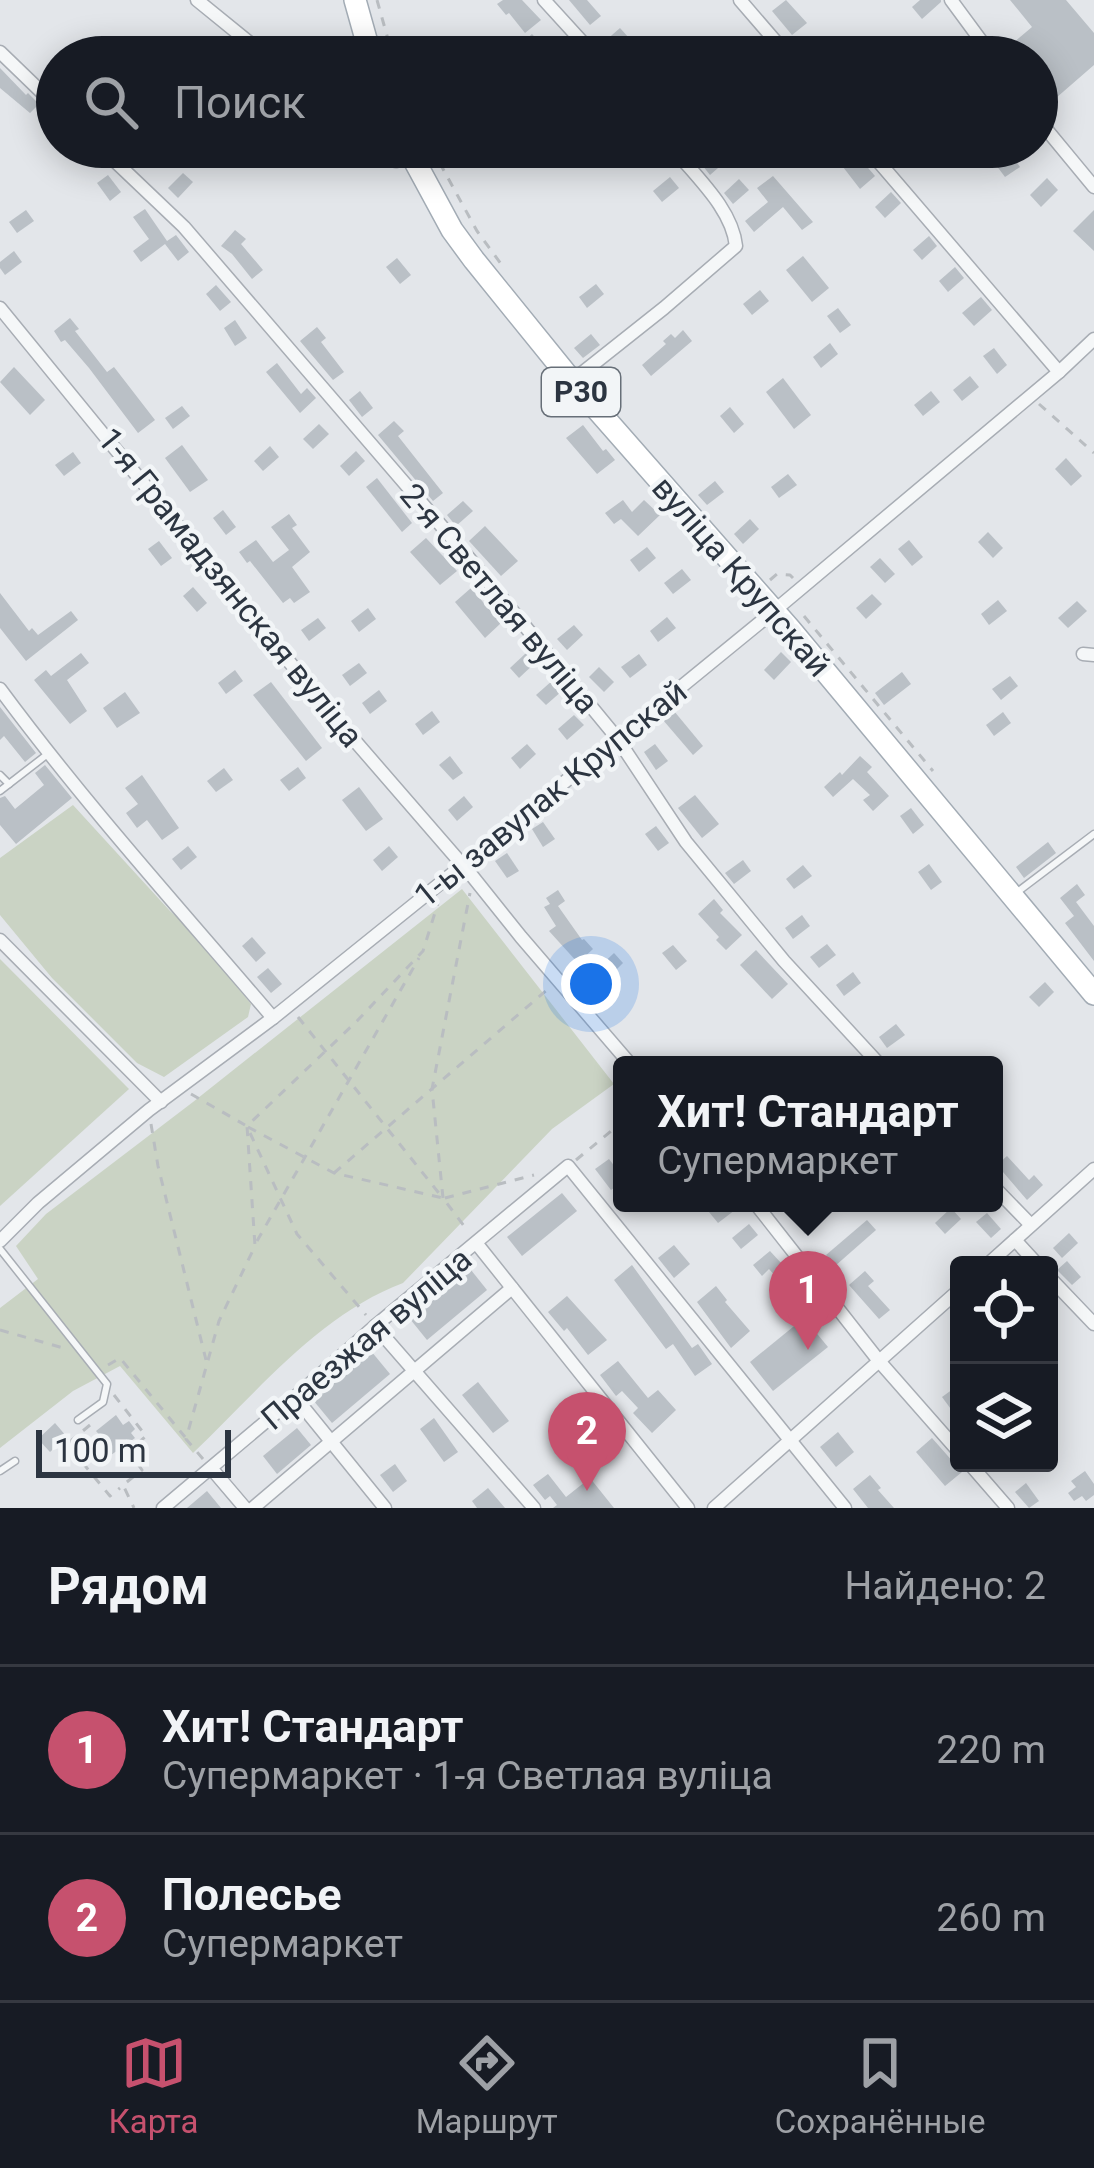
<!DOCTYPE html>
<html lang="ru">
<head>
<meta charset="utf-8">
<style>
  body { margin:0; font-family:Roboto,sans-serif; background:#242831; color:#f1f3f6 }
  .controls { position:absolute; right:36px; bottom:36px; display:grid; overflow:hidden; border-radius:12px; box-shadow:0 6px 30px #0003 }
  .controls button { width:108px; height:108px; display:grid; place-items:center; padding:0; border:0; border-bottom:3px solid #363941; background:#171b24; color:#f1f3f6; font:60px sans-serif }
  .scale { position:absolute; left:36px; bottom:30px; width:195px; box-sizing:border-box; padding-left:12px; border:6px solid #2c3541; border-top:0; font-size:33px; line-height:42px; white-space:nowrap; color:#2c3541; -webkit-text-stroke:9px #f2f5f7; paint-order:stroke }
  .you { position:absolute; left:591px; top:984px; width:42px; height:42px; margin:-30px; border:9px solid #fff; border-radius:50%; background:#1a73e8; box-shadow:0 0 0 18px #1a73e833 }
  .badge { display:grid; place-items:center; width:78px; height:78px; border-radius:50%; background:#c6516e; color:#fff; font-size:39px; font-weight:700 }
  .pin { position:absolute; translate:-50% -99px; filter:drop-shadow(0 3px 6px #0008) }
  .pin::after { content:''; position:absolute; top:63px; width:42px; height:36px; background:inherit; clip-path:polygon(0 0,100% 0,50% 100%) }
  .popup { position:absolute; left:613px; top:1056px; width:390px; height:156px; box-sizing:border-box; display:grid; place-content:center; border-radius:12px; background:#171b24; filter:drop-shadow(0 3px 9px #0005); font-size:39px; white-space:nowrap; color:#9ea1a6 }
  .popup b { font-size:45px; color:#f1f3f6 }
  .popup::after { content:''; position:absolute; left:50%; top:100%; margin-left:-24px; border:24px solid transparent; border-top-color:#171b24 }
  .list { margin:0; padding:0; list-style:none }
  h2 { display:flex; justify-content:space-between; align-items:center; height:156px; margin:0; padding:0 48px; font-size:51px }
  h2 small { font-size:39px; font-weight:400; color:#9ea1a6 }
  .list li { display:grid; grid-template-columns:78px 1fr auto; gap:36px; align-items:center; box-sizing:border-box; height:168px; padding:0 48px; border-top:3px solid #363941 }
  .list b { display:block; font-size:45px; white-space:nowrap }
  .list p { margin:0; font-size:39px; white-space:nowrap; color:#9ea1a6 }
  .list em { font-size:39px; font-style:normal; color:#9ea1a6 }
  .icon { flex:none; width:66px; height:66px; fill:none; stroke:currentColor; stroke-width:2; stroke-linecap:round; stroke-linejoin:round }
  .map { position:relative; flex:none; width:1094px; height:1508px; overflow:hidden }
  .search { position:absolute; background:#171b24; box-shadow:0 6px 30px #0003; left:36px; right:36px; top:36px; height:132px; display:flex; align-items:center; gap:30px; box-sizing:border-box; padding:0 42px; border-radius:66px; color:#9ea1a6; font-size:45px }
  .sheet { height:492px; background:#171b24 }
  nav { display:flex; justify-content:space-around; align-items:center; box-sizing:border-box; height:168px; border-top:3px solid #363941; background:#171b24; font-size:33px; color:#9ea1a6 }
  nav a { display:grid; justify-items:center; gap:6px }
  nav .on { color:#c6516e }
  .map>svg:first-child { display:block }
</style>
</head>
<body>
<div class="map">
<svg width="1094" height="1508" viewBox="0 0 1094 1508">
  <rect width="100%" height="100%" fill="#e3e6ea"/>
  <g fill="#cad3c4">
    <polygon points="73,805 170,911 195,933 251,1004 248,1017 164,1077 137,1063 52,978 0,915 0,858"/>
    <path d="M462,889L614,1084L552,1129L403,1283C320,1314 256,1393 193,1453L120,1366L73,1391L0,1448V1308L38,1279L16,1246L46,1214L193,1102Z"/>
    <polygon points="0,959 129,1089 0,1206"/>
  </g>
  <g fill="#bac0c6">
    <polygon points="503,0 522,0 541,20 525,33 509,13 506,15 497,4"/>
    <polygon points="569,0 587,0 601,16 590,25"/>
    <polygon points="786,0 807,23 792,35 772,11"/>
    <polygon points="920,0 941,0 941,2 922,19 912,7"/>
    <polygon points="1010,0 1066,0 1094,33 1094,65 1056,98 1037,75 1037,57 1022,57 1012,44 1032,27"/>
    <polygon points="620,28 629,38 613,52 604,42"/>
    <polygon points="532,34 541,44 524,57 516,48"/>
    <polygon points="917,38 925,48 914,57 904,57 900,51"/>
    <polygon points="960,38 968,49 957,57 947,57 942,51"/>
    <polygon points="0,68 26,95 28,93 39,104 30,113 0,88"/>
    <polygon points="688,147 714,147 726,161 710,175"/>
    <polygon points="842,147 850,147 875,176 860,189 833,154"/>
    <polygon points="1011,154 1020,167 1005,177 996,165"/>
    <polygon points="183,173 193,182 178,198 168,188"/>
    <polygon points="108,175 121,192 110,201 97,183"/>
    <polygon points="773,176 813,222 802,230 783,207 754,232 745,221 768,202 757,188"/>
    <polygon points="670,177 679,188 662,202 653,191"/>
    <polygon points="1047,178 1058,190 1041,207 1030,195"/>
    <polygon points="739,179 749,190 733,204 724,193"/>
    <polygon points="891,192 901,203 885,218 875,207"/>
    <polygon points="145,209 167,241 176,235 189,252 178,261 165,244 141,262 133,251 149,239 133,217"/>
    <polygon points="26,210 34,221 17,233 9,222"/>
    <polygon points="1094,210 1094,251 1073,231"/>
    <polygon points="235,230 246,239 241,244 263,270 252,279 232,254 221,246"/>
    <polygon points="929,236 937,246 922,260 913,250"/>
    <polygon points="14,251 22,262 5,275 0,268 0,262"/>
    <polygon points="803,256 829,288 812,302 786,270"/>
    <polygon points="397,258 411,275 400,284 386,267"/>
    <polygon points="955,267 964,278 948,292 939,281"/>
    <polygon points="596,284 604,294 587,308 579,297"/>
    <polygon points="216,285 231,302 220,311 206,294"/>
    <polygon points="760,290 769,301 752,315 743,304"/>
    <polygon points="981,297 992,310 974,326 962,313"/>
    <polygon points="838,308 851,325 840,333 827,316"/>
    <polygon points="70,318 79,329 75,331 107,372 114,367 155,420 138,433 89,368 65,340 61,342 54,331"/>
    <polygon points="235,320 247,338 235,346 224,328"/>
    <polygon points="317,327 326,338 321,342 344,372 333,380 300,341"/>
    <polygon points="683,330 692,341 651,376 642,365 666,344 663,341 671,334 675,338"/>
    <polygon points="591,334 600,345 583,358 574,348"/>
    <polygon points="830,343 838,354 821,368 813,357"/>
    <polygon points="994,348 1007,365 997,374 983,356"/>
    <polygon points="277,363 301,394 307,388 316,398 300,413 266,372"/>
    <polygon points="14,367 45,400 30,415 0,382"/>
    <polygon points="970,376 979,387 962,401 953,390"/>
    <polygon points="783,378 811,415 794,429 766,392"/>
    <polygon points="360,391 373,408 362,417 349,400"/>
    <polygon points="931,391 940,402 923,416 914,405"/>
    <polygon points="182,406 190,416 173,429 165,418"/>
    <polygon points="730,407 744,424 734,433 720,416"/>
    <polygon points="394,421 404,431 398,436 443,493 433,501 378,435"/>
    <polygon points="319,424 329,434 313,449 303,439"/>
    <polygon points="583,425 603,451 606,449 615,460 597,474 566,438"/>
    <polygon points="182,445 208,480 190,492 165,458"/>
    <polygon points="270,446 279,457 263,471 254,461"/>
    <polygon points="356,451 365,461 349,476 340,466"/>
    <polygon points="73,452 81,463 64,476 55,465"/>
    <polygon points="1066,458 1082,476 1071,486 1055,469"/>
    <polygon points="788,474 797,485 779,498 771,487"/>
    <polygon points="377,478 412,523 402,532 366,487"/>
    <polygon points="715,481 724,492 707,505 698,495"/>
    <polygon points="623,500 632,512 644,500 660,515 638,536 621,519 614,524 605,513"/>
    <polygon points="463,501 473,511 456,526 447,515"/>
    <polygon points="223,510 236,527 226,535 213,518"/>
    <polygon points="289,514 297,525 292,528 310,552 292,567 310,592 294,603 290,598 283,603 250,561 247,563 239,552 256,540 273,562 289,550 271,527"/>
    <polygon points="750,519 759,529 743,544 734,534"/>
    <polygon points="485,526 518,561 501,576 469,541"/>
    <polygon points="988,532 1003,548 993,558 978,542"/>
    <polygon points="426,538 457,571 440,585 410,552"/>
    <polygon points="909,540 923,557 912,566 898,549"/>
    <polygon points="159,541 172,558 161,566 148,549"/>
    <polygon points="647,547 656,558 639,572 630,560"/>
    <polygon points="880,558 895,574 885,583 870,567"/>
    <polygon points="682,569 691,580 673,594 664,583"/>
    <polygon points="193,587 207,603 197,612 183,596"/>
    <polygon points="471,588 501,623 485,638 455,602"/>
    <polygon points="0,593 29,631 32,628 38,635 71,611 78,620 26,661 0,628"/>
    <polygon points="872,594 882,604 866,619 856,608"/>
    <polygon points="998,600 1007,611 989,625 981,614"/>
    <polygon points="1077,601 1087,611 1068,628 1058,618"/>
    <polygon points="368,608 376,619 359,632 351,621"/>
    <polygon points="667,617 676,628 658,642 650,631"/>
    <polygon points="318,618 326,628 309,641 301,630"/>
    <polygon points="574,625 583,635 567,650 557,639"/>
    <polygon points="781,652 791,662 774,680 764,670"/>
    <polygon points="81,653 89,663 67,680 87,711 70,724 34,680 46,670 51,676"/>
    <polygon points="526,653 535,663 519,678 510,668"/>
    <polygon points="639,654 647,665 630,678 621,667"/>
    <polygon points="359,663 367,673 350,686 342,675"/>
    <polygon points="599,667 614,682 604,692 589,677"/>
    <polygon points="235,670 243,681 226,694 218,683"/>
    <polygon points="902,672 911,684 884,705 875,693"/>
    <polygon points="1010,676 1018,686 1001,700 992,689"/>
    <polygon points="553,680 562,691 546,705 536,695"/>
    <polygon points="271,682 322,748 306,761 253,695"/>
    <polygon points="379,690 387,701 370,714 362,703"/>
    <polygon points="125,692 140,713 117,728 103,708"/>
    <polygon points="0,707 36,753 25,762 4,736 0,740"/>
    <polygon points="432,711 440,722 423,735 415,724"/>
    <polygon points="674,711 703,746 693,755 663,720"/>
    <polygon points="1003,712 1011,723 994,736 986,725"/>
    <polygon points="574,715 584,725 567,740 558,729"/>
    <polygon points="527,744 536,754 520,769 511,758"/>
    <polygon points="655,744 668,761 656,770 644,752"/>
    <polygon points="450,756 463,773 453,780 439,765"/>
    <polygon points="860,756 872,767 867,772 889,796 873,811 863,800 870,795 853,779 833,797 824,787 840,772 842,775"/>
    <polygon points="45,765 72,798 16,844 0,825 0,798 5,796 15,809 44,785 35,773"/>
    <polygon points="298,767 306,778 289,791 280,780"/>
    <polygon points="224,768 233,780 216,792 207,781"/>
    <polygon points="142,775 179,828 162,840 147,820 137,828 126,813 138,804 125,788"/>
    <polygon points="359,787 383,819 366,831 342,800"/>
    <polygon points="695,795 719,824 702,838 678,808"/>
    <polygon points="464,796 473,807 457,821 448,810"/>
    <polygon points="911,808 924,825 913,834 900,816"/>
    <polygon points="543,822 555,839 543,847 532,829"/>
    <polygon points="656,826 669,843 658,851 645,834"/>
    <polygon points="1048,842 1056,853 1024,878 1016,867"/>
    <polygon points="188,846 197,857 181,870 172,859"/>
    <polygon points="389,846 398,857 382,871 373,860"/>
    <polygon points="507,853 519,871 507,878 495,861"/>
    <polygon points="743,860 751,871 734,884 725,873"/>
    <polygon points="929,864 942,882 931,890 918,872"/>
    <polygon points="803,865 812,876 794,889 786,879"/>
    <polygon points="1077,884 1085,895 1076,902 1094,926 1094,961 1065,923 1074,916 1060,898"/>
    <polygon points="558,890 565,901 558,906 582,940 584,939 593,949 578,963 549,931 556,926 544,907 550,904 546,898"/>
    <polygon points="714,899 723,910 720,913 742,935 726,950 716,940 719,937 698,914"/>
    <polygon points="802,915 810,926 793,939 785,928"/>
    <polygon points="252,937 266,953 256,962 242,946"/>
    <polygon points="827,944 836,955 819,968 810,957"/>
    <polygon points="673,945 687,961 676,970 662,953"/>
    <polygon points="756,950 788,984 772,999 740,965"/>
    <polygon points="614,953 623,963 608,978 598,968"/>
    <polygon points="268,968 282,984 271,993 257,977"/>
    <polygon points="853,972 861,983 844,996 836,985"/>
    <polygon points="1045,982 1054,992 1039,1007 1029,997"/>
    <polygon points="896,1024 905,1035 887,1048 879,1037"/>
    <polygon points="1007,1156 1029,1180 1034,1175 1043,1185 1027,1200 997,1165"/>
    <polygon points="609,1159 622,1176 622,1182 611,1190 595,1169"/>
    <polygon points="562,1193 577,1211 522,1256 507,1237"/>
    <polygon points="720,1203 729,1203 735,1210 718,1223 709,1212"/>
    <polygon points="782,1203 796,1203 816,1225 805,1234"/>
    <polygon points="951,1208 961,1219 945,1234 935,1223"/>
    <polygon points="987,1213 1001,1229 991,1238 976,1222"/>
    <polygon points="867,1220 876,1230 835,1266 826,1255"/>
    <polygon points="749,1224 758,1235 741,1249 732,1238"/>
    <polygon points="1069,1233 1078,1243 1062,1258 1053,1248"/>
    <polygon points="674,1245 690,1264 674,1278 658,1258"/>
    <polygon points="770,1251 804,1288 794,1297 769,1269 762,1276 753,1265"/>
    <polygon points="1067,1261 1081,1277 1072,1285 1057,1270"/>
    <polygon points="632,1265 692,1348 698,1344 712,1364 695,1376 673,1344 666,1349 614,1280"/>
    <polygon points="471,1270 487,1290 427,1340 410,1319"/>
    <polygon points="865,1271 874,1281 868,1286 890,1310 879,1319 849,1285"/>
    <polygon points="716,1286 727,1300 725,1302 750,1331 731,1348 697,1302"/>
    <polygon points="567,1296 607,1340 588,1355 567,1328 564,1331 548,1312"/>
    <polygon points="804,1318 828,1347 773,1391 750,1362"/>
    <polygon points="371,1351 390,1374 332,1423 313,1400"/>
    <polygon points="618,1361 648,1398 658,1390 676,1410 652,1433 633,1413 638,1408 622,1391 616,1396 600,1375"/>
    <polygon points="478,1382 509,1421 493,1433 462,1395"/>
    <polygon points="953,1389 959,1397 959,1420 942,1397"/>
    <polygon points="581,1396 619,1444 607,1453 582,1423 576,1429 562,1412"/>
    <polygon points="116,1415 123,1425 129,1421 135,1429 131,1433 135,1438 111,1455 107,1450 103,1454 96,1445 103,1439 96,1431"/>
    <polygon points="434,1418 458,1452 444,1462 420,1429"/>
    <polygon points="55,1423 67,1437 50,1452 38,1439"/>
    <polygon points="297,1428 311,1445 277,1474 263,1456"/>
    <polygon points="838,1432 854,1452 836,1467 820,1447"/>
    <polygon points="932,1438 962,1472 945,1486 916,1452"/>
    <polygon points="395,1464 407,1481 393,1492 380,1475"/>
    <polygon points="1085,1471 1094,1484 1094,1495 1086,1501 1082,1496 1074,1501 1068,1493 1076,1487 1071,1481"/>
    <polygon points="548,1474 566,1497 590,1478 614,1508 553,1508 557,1505 550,1496 545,1500 533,1485"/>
    <polygon points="870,1475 881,1488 878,1490 894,1508 868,1508 853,1489"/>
    <polygon points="1026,1483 1039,1501 1029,1508 1015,1492"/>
    <polygon points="488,1488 505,1508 477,1508 472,1501"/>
    <polygon points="207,1491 221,1508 187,1508"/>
  </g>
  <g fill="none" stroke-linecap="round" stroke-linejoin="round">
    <defs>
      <g id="service">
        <polyline points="0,775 9,784"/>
        <polyline points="0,791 49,753"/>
        <polyline points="1016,893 1094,834"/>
        <polyline points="0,1249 107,1384 103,1402 78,1420"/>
        <polyline points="0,1471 15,1461"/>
      </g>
      <g id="minor">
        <polyline points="197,0 267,57"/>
        <polyline points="544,0 596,57"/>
        <polyline points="740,0 789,57"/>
        <polyline points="951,0 993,57"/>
        <polyline points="0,52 57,107"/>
        <polyline points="1037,118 1094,187"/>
        <polyline points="100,147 184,227 463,551 617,738 686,842 784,961 880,1065"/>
        <polyline points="378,147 396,161 412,156"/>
        <polyline points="866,147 1059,372"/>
        <polyline points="0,308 336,719 473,877 521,937 631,1065"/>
        <path d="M572,381L664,308L736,246C732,208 695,176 672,147"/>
        <polyline points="1083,654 1094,655"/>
        <path d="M0,689C85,804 181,910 273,1018"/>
        <polyline points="0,940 161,1102"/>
        <polyline points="994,1187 1031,1225"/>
        <polyline points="755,1203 879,1361 959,1452"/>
        <polyline points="1015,1240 1038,1265"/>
        <polyline points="0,1241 38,1203 149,1110 273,1018 463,865 774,611 1059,372 1094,339"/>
        <polyline points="477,1244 688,1508"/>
        <polyline points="987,1265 1094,1169"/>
        <polyline points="1049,1277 1094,1324"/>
        <polyline points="375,1326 534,1508"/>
        <polyline points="295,1397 385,1508"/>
        <polyline points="969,1463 1008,1508"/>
        <polyline points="211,1468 245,1508"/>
        <polyline points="163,1508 295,1397 375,1326 568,1166 845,1508"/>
        <polyline points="253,1508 512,1288"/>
        <polyline points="714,1508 959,1290"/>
      </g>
      <g id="primary">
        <polyline points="355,0 371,57"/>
        <polyline points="407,147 452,230 474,260 572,381 790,629 1094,994"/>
      </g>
    </defs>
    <use href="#service" stroke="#a8adb4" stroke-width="9"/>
    <use href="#minor" stroke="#a8adb4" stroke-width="15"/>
    <use href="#primary" stroke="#a3acb5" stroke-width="24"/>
    <g stroke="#b9bdc1" stroke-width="3" stroke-dasharray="9 9" stroke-linecap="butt">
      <polyline points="377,0 393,57"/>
      <polyline points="431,147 477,231 501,264"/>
      <polyline points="1039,404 1094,453"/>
      <polyline points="770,580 777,574 790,575 793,578"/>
      <polyline points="804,616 933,771"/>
      <polyline points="298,1017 442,1197"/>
      <polyline points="191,1094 245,1125"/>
      <polyline points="151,1124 158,1166 206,1360"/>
      <polyline points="248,1127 334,1173 443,1198 467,1230"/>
      <polyline points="250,1133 297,1234 366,1315"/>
      <polyline points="576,1160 622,1122"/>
      <polyline points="334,1173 548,989"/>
      <polyline points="443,1198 432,1089 470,893"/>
      <polyline points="445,1198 534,1175"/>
      <polyline points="257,1241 419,958"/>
      <polyline points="0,1330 67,1349"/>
      <polyline points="108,1365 120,1358 185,1437"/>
      <polyline points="114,1395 146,1436 129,1451 142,1470 123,1485 134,1508"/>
      <polyline points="90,1425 67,1444 110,1496 120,1488"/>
      <polyline points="203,1459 186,1439 219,1321 255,1246 247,1126 357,1021 423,951 438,903"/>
    </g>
    <use href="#service" stroke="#f5f7f8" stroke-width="6"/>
    <use href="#minor" stroke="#f5f7f8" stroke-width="12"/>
    <use href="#primary" stroke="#fff" stroke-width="21"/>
  </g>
  <g text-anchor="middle" stroke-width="9" stroke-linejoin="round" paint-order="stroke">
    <rect fill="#f2f5f7" stroke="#676f78" stroke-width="3" x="542" y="368" width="78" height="48" rx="9"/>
    <g font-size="30" font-weight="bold" fill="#2c3541">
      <text x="581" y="402">Р30</text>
    </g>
    <g font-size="33" fill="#2c3541" stroke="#f2f5f7">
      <text transform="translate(742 576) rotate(49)" y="12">вуліца Крупскай</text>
      <text transform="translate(231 587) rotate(51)" y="12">1-я Грамадзянская вуліца</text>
      <text transform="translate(500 598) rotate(50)" y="12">2-я Светлая вуліца</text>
      <text transform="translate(550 793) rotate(-39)" y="12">1-ы завулак Крупскай</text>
      <text transform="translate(366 1338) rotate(-40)" y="12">Праезжая вуліца</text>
    </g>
  </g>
</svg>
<div class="controls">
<button><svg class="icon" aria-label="locate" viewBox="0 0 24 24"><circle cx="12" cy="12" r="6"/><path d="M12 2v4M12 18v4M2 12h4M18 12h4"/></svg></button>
<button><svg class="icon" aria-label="layers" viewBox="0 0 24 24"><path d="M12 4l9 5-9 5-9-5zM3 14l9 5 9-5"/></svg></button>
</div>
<div class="scale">100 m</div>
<div class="you"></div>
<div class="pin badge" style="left:808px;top:1350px">1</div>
<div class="popup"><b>Хит! Стандарт</b>Супермаркет</div>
<div class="pin badge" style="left:587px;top:1491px">2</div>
<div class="search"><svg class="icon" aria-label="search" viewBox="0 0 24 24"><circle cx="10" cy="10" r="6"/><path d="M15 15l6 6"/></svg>Поиск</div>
</div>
<section class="sheet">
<h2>Рядом<small>Найдено: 2</small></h2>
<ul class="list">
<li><span class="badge">1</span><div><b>Хит! Стандарт</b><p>Супермаркет · 1-я Светлая вуліца</p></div><em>220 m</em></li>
<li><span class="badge">2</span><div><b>Полесье</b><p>Супермаркет</p></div><em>260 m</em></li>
</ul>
</section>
<nav>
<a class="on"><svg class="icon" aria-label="map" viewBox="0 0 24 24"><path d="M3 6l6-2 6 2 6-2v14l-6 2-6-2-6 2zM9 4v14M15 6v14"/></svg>Карта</a>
<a><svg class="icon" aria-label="directions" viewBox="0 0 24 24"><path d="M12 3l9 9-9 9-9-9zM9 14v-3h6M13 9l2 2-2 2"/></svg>Маршрут</a>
<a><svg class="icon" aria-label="saved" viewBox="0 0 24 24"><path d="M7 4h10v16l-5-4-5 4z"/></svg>Сохранённые</a>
</nav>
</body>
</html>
